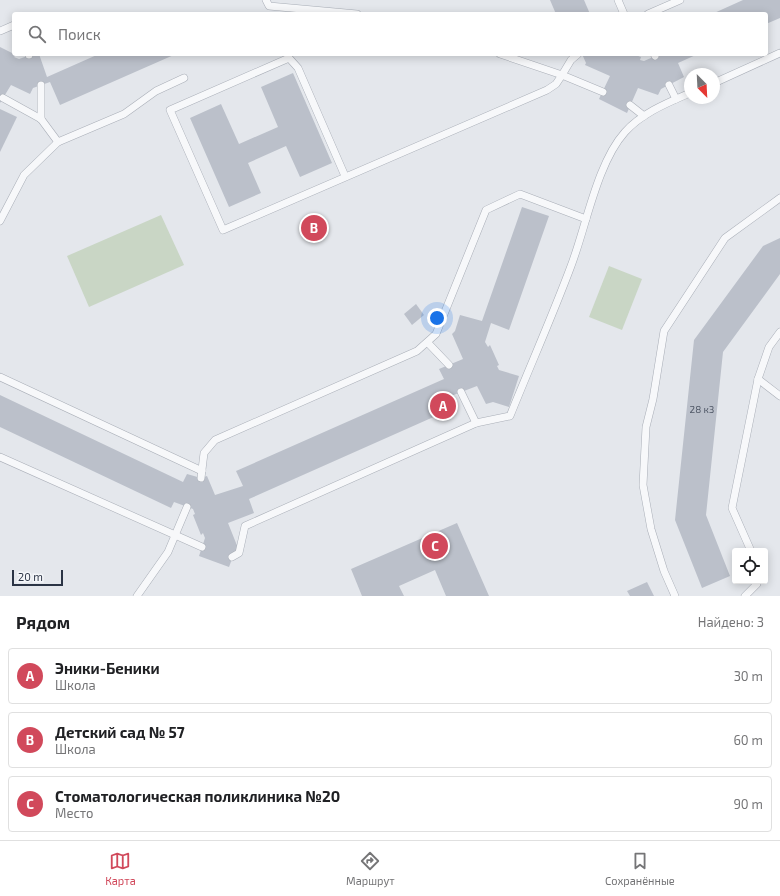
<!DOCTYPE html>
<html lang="ru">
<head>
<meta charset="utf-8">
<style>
  body { margin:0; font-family:"Exo 2",sans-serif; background:#f2f2f2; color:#202124 }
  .controls { position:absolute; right:12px; bottom:12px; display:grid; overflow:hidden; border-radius:4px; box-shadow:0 2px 10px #0003 }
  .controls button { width:36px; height:36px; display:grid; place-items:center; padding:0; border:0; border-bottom:1px solid #e0e0e0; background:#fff; color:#202124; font:20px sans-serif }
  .compass { position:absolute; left:684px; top:68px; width:36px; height:36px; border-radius:50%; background:#fff; box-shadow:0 2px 10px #0003; rotate:156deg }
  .scale { position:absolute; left:12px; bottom:10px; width:51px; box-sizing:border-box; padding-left:4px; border:2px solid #2b3445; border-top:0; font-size:11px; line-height:14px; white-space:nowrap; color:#2b3445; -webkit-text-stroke:3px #f4f6f9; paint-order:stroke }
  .you { position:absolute; left:437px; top:318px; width:14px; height:14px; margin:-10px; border:3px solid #fff; border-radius:50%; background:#1a73e8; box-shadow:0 0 0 6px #1a73e833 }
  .badge { display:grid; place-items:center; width:26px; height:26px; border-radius:50%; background:#d1495b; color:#fff; font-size:13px; font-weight:700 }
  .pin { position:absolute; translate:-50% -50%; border:2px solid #fff; box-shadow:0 1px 4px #0006 }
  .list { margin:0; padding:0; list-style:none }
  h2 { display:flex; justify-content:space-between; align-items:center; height:52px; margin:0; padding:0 16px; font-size:17px }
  h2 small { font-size:13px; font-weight:400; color:#757577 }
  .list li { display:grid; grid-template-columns:26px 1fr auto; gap:12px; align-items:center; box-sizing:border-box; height:56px; margin:0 8px 8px; padding:0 8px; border:1px solid #e0e0e0; border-radius:4px }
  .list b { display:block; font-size:15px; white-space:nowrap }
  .list p { margin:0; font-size:13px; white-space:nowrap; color:#757577 }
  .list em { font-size:13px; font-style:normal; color:#757577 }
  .icon { flex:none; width:22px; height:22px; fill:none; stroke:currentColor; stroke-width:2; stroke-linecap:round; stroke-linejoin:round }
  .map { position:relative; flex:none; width:780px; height:596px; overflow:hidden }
  .search { position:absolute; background:#fff; box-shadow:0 2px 10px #0003; left:12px; right:12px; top:12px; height:44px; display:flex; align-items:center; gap:10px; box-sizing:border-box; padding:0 14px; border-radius:4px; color:#757577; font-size:15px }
  .sheet { height:244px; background:#fff }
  nav { display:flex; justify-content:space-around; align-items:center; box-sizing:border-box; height:56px; border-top:1px solid #e0e0e0; background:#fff; font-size:11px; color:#757577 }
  nav a { display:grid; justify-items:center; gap:2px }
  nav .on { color:#d1495b }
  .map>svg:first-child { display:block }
</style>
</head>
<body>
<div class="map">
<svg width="780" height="596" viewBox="0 0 780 596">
  <rect width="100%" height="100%" fill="#e4e7ec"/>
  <g fill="#c9d6c5">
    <polygon points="161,215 184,265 89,307 67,256"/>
    <polygon points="609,266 642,279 622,330 589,317"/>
  </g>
  <g fill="#bbc0ca">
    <polygon points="550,0 584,0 590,14 556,14"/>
    <polygon points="743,0 780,0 780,18 766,24 766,14 712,14"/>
    <polygon points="0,47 16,55 14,57 19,59 33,54 39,54 47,77 99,54 176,54 60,105 50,82 33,88 30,94 11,85 0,103"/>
    <polygon points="582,54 633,54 641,57 640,60 644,61 660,54 698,54 678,63 684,77 661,89 658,95 638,88 627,113 599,99 610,76 585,65 586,63"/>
    <polygon points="293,73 332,163 300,177 286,146 248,163 261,193 229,207 190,118 221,104 239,144 278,127 261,87"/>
    <polygon points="0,109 17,117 0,152"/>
    <polygon points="522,207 549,216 509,330 491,323 485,342 488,347 490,345 499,365 497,366 499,370 519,376 509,407 493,402 486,404 477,386 451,396 456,407 249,499 254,513 228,523 238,548 235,551 229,567 199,556 205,538 203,533 201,535 193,515 195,514 193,509 174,502 171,508 0,427 0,395 183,482 187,474 201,478 207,476 215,495 243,486 236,471 444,379 439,369 463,359 452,334 455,331 460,315 482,321"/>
    <polygon points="780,238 780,274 723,352 706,515 730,576 702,588 675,520 694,340 763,246"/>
    <polygon points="416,304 424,315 412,325 404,314"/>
    <polygon points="457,523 489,596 446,596 435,570 399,586 404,596 362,596 351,569"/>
    <polygon points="647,582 654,596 630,596 627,591"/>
  </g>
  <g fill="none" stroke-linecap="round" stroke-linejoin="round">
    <defs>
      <g id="service">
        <polyline points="266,0 269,6 357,14"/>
        <polyline points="618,0 624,14"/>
        <polyline points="648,14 680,0"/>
        <polyline points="0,31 14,25"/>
        <polyline points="29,54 29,55"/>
        <polyline points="500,54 562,75 571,60 578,54"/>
        <polyline points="654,54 655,56"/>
        <polyline points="714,83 780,53"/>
        <polyline points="669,85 676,99"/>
        <polyline points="3,98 41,119 58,142"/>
        <polyline points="630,105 644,116"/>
        <polyline points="41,119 41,85"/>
        <polyline points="345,176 298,68 289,58 170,110 223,230 547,90 556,84 562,75 603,92"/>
        <polyline points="0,221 24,175 58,142 124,114 156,91 184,78"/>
        <polyline points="428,343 449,365"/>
        <polyline points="0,377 202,471"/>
        <polyline points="758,379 780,396"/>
        <polyline points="461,392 476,423"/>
        <polyline points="0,457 202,547"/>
        <polyline points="201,478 204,453 215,440 417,351 436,334 486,210 520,194 586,219"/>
        <polyline points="751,551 732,508 758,379 769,347 780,332"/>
        <path d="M232,557L239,553L245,526L476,423L510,416C530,366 552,317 571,266C586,227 597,163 625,132C642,113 667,103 690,93"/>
        <polyline points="137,596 168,552 187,507"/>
        <polyline points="675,596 664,571 651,529 643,485 646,427 653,399 664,331 725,238 780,198"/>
        <polyline points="745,596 757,584 757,581"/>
      </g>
    </defs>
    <use href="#service" stroke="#a9aeb7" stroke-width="8"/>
    <use href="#service" stroke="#f7f8fa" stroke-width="7"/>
  </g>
  <g text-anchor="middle" stroke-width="4" stroke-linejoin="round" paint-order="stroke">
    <g font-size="10" fill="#4f5766">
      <text x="702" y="413">28 к3</text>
    </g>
  </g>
</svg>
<div class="controls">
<button><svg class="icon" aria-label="locate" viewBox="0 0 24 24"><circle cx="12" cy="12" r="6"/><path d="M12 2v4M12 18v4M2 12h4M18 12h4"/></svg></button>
</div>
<svg class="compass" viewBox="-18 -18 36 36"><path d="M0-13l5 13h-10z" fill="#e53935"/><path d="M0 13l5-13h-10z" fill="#757577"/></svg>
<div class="scale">20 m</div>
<div class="you"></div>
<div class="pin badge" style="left:443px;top:406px">A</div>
<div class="pin badge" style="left:314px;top:228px">B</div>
<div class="pin badge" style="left:435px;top:546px">C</div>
<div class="search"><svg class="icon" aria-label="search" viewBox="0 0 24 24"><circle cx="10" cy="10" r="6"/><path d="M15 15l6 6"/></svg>Поиск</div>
</div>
<section class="sheet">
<h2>Рядом<small>Найдено: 3</small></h2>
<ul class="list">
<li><span class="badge">A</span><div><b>Эники-Беники</b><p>Школа</p></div><em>30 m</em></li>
<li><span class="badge">B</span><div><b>Детский сад № 57</b><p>Школа</p></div><em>60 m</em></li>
<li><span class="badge">C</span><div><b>Стоматологическая поликлиника №20</b><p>Место</p></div><em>90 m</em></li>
</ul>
</section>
<nav>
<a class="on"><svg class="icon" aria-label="map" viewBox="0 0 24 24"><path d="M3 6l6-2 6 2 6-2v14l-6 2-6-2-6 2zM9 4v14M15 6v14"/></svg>Карта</a>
<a><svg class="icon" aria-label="directions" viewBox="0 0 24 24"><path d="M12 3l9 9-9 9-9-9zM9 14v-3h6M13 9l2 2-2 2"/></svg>Маршрут</a>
<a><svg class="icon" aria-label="saved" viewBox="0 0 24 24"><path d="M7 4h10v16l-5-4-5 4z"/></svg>Сохранённые</a>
</nav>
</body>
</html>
